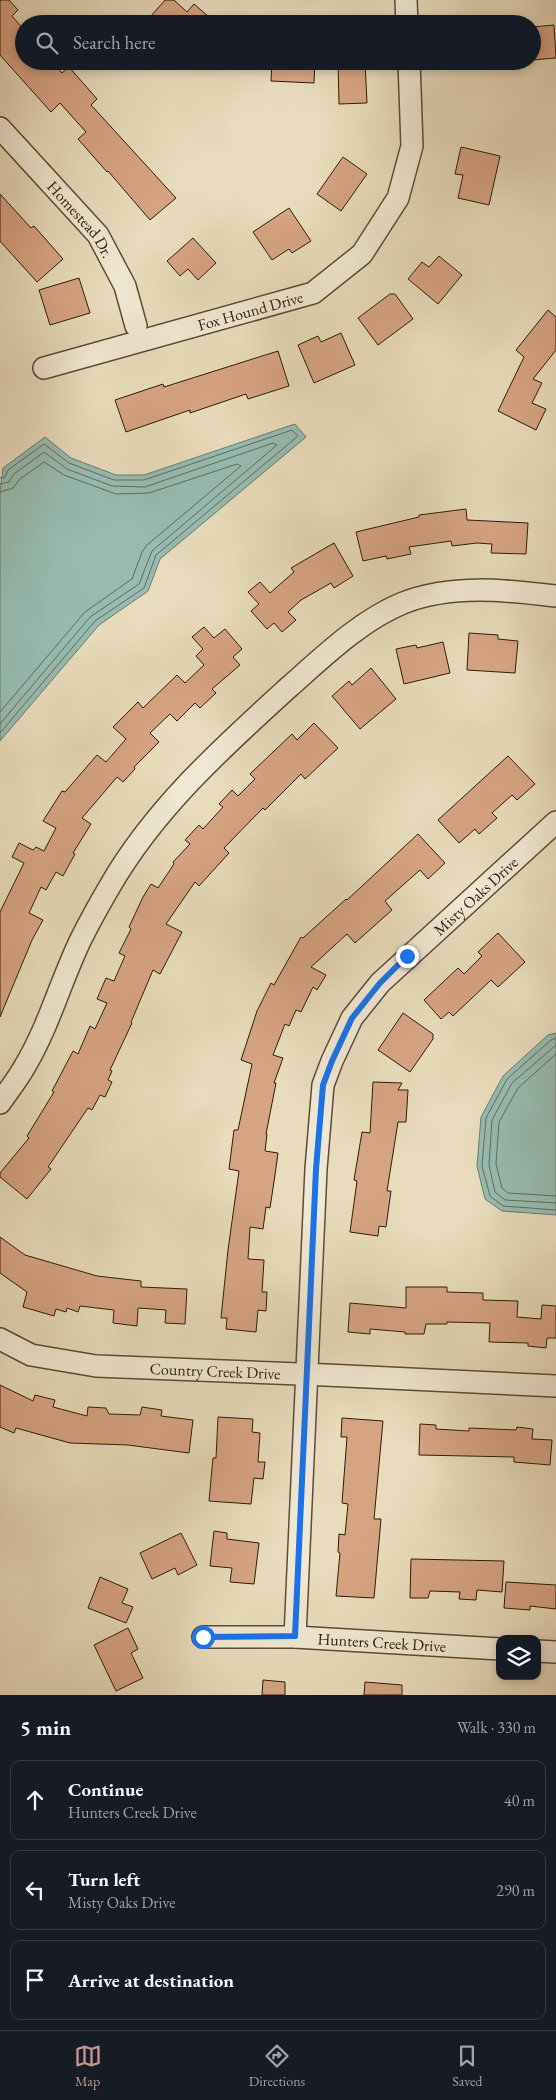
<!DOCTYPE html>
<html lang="en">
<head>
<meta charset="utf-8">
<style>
  body { margin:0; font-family:"EB Garamond",serif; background:#20242c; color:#f1f3f6 }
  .controls { position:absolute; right:15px; bottom:15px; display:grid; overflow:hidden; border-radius:10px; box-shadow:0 2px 8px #0003 }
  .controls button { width:45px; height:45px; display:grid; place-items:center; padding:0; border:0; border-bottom:1px solid #363941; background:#171b24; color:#f1f3f6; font:25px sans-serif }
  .stop { position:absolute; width:15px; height:15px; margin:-11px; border:4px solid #1a73e8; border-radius:50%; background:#fff }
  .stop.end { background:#1a73e8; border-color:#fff; box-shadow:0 1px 5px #0008 }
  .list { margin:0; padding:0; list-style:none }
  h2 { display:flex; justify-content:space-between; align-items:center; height:65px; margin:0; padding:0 20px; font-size:21px }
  h2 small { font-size:16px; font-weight:400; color:#9ea1a6 }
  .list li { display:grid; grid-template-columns:32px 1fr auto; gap:15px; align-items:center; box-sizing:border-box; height:80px; margin:0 10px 10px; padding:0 10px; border:1px solid #363941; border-radius:10px }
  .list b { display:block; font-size:19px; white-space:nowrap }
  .list p { margin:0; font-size:16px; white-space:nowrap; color:#9ea1a6 }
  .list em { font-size:16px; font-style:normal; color:#9ea1a6 }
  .icon { flex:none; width:28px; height:28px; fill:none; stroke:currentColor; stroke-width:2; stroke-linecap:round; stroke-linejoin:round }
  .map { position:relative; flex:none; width:556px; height:1695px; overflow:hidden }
  .search { position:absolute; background:#171b24; box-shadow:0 2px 8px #0003; left:15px; right:15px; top:15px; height:55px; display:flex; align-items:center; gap:12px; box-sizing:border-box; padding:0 18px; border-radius:28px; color:#9ea1a6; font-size:19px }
  .sheet { height:335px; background:#171b24 }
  nav { display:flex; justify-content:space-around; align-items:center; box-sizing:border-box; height:70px; border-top:1px solid #363941; background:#171b24; font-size:14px; color:#9ea1a6 }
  nav a { display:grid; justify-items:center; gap:2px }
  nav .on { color:#c59692 }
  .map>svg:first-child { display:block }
</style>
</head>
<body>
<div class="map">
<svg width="556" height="1695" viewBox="0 0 556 1695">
  <rect width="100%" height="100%" fill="#e8dcbc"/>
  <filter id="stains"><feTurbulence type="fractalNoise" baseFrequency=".004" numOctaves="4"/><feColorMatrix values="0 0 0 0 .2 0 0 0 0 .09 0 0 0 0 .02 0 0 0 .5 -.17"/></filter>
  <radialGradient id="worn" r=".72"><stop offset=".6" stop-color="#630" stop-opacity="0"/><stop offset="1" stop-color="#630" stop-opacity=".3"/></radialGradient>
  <g fill="#97bbb1" stroke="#6c7b6f">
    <polygon points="295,424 306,437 160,559 148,591 99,625 0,741 0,492 3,468 45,437 71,458 116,475 144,475"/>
    <polygon points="556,1033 556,1215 502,1211 485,1199 477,1166 481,1117 503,1076 548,1035"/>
  </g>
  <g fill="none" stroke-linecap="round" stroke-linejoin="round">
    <g stroke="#626c5f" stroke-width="1">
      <polyline points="0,478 5,477 8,470 44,444 69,463 114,480 144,480 292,430 298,436 156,555 144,588 95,621 0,733"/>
      <polyline points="0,484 9,482 14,474 44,452 67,469 112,486 145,487 273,443 277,445 152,551 139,584 90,617 0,724"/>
      <polyline points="0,492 13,488 20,479 44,462 64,475 116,494 149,493 237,464 241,466 147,545 142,552 132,579 85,612 0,712"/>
      <polyline points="556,1038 551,1040 507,1079 486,1118 482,1166 490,1196 503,1206 556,1210"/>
      <polyline points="556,1045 512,1083 492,1120 489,1165 495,1192 505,1200 556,1203"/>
      <polyline points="556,1054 518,1088 499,1122 496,1164 502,1188 508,1193 556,1196"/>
    </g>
  </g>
  <g fill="#d7a482" stroke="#2c1c0d">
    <polygon points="0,0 9,0 18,10 12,16 24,30 24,61 52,61 62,73 69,67 97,99 91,105 176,198 150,220 108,171 107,172 78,139 86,132 60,103 51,112 0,55"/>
    <polygon points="165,0 174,0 187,12 194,4 209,17 203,24 144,24"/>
    <polygon points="554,25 556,58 532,60 532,27"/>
    <polygon points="272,61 315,61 314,83 271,81"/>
    <polygon points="338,61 365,61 367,103 339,104"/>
    <polygon points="461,147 500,156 489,205 458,198 463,175 455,174"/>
    <polygon points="343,157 367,174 341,211 317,194"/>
    <polygon points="0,194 31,228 34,226 63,259 37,282 0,241"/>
    <polygon points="289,208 311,241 292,253 289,249 272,260 253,232"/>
    <polygon points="193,238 216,263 198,280 188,269 180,276 167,261"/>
    <polygon points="439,256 462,275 438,304 408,279 422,262 429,267"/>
    <polygon points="79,278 90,313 50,325 39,290"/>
    <polygon points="390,294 395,294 413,319 378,345 358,318"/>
    <polygon points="548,310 556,317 556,350 533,379 542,383 532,403 546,409 536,430 498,411 524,357 516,350"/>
    <polygon points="341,333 355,365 314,383 298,345 318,336 321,342"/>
    <polygon points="278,351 289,386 248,399 246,394 190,413 190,410 126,432 115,400 163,384 164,387"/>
    <polygon points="466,509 467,520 528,523 526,554 491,553 492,544 477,543 452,546 451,541 409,547 411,554 387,559 386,556 363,561 356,532 419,517 419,515"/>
    <polygon points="334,543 353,576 334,588 331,583 301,600 288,612 296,620 282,632 274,623 267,629 251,611 259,604 248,592 260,582 270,593 294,572 291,568"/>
    <polygon points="204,627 214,638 225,629 242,649 233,657 240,665 212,689 216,693 200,708 195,703 177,721 170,714 150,733 159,742 134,767 135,769 123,782 117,777 82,818 91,824 73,853 75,854 63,876 56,872 46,890 41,887 29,913 43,920 32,940 0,1017 0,912 24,863 12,857 19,843 33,850 36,847 44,851 56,828 43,821 62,791 65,792 97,755 106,762 126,739 113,727 138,702 143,708 177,675 185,683 204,665 196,656 203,649 192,637"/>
    <polygon points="469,633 498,635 498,639 518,641 515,673 467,670"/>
    <polygon points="443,642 450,673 404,684 396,649 416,645 417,648"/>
    <polygon points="371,668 396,699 360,729 332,696 349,681 352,685"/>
    <polygon points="314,723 338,748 305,779 301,774 265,810 263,808 224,848 229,853 199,886 195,882 166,924 182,932 160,974 153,970 131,1022 132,1023 110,1070 112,1071 108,1080 112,1082 105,1097 100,1095 92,1110 88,1108 48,1167 51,1169 27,1199 0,1177 0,1173 29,1138 27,1136 54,1092 52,1091 73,1051 78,1054 90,1026 95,1029 107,1003 97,999 106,978 114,981 125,956 119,953 131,929 129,927 143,897 151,884 158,888 174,864 173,862 190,844 185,840 199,825 203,829 223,807 219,804 232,790 238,796 255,779 250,774 273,752 292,734 297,740"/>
    <polygon points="508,756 535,784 517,800 512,795 492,813 497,818 479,834 475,829 459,843 438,820"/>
    <polygon points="418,834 445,863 428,879 420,870 385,901 392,910 355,943 347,934 311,967 326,975 317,990 313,987 301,1012 296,1010 289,1026 285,1024 273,1055 283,1058 274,1083 276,1083 266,1134 267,1134 265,1151 278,1153 275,1175 270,1208 266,1207 263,1229 250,1227 248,1259 264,1260 262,1292 267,1292 266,1311 258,1310 256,1332 226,1329 227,1318 221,1318 228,1250 239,1171 229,1169 234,1130 238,1130 252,1064 241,1060 257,1011 271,983 274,985 301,937 303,938 346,899 347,900"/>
    <polygon points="498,933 525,962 498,987 491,980 453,1016 449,1012 441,1019 424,1000 458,968 464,974 482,956 478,952"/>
    <polygon points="403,1013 433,1034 433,1039 410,1072 378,1050"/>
    <polygon points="373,1082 402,1083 398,1090 408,1090 406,1122 398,1122 387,1191 391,1191 386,1227 379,1226 378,1236 350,1232 357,1181 354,1180 362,1132 370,1133"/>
    <polygon points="0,1237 25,1255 97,1276 141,1281 141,1287 187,1289 185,1324 165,1323 166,1310 138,1308 137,1326 113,1323 114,1310 80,1306 78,1312 67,1308 66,1312 56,1309 54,1316 23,1307 27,1292 0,1273"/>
    <polygon points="406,1287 447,1287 447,1292 483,1293 483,1300 518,1301 517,1317 541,1319 542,1305 556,1306 556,1338 547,1338 546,1348 528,1346 528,1343 489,1342 490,1323 447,1322 447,1324 426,1324 424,1334 405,1334 405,1332 370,1329 370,1334 348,1332 350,1303 406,1308"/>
    <polygon points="0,1385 33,1401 35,1395 55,1400 53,1407 87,1416 88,1407 106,1408 109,1414 140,1415 142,1407 162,1410 161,1416 193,1420 189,1453 128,1445 70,1443 16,1428 14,1433 0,1427"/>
    <polygon points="218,1417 253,1419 252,1432 260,1433 258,1462 265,1462 263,1479 254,1478 251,1504 209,1501 213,1458 216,1458"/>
    <polygon points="342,1418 383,1421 374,1519 381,1519 374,1598 336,1596 340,1553 338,1552 339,1534 345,1535 348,1504 342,1503 347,1437 341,1437"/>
    <polygon points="420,1424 436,1425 436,1429 469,1431 469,1428 516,1430 517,1427 533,1429 532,1439 552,1440 550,1465 514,1462 514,1457 419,1455"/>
    <polygon points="214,1531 227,1533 227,1539 259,1543 254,1584 230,1582 232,1568 210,1566"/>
    <polygon points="181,1533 197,1565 178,1575 175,1568 152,1579 140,1553"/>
    <polygon points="411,1559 504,1561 502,1592 477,1590 476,1600 459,1599 460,1592 430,1591 428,1598 410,1598"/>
    <polygon points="100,1577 128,1589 122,1603 133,1607 126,1623 88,1608"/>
    <polygon points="506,1582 556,1585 556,1609 530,1606 530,1610 504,1608"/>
    <polygon points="128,1628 138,1649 131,1653 143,1678 116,1691 94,1645"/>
    <polygon points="263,1680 285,1682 285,1695 262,1695"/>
    <polygon points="365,1682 402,1685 402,1695 364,1695"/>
  </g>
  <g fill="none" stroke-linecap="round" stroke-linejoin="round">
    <defs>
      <g id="minor">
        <polyline points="406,0 407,24"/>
        <path id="s1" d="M0,128L98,235L125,286L136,326"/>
        <path id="s2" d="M44,368L313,293L362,254L398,198L412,146L409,61"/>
        <path d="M0,1103C8,1091 18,1079 25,1066C49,1026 61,980 81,939C90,921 100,903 110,886C155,808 223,747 289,687C323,657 361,620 403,603C451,584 506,590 556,596"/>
        <path id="s3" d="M0,1339L31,1355L96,1366L326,1375L556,1386"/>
        <path id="s4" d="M203,1637H295L500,1649"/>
        <path id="s5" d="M295,1637L316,1169L323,1085L332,1061L352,1018L380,983L556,822"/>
        <polyline points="537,1651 556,1652"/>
      </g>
    </defs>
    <use href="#minor" stroke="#5b4c39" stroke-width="24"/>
    <use href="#minor" stroke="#f0e8d3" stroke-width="21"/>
  </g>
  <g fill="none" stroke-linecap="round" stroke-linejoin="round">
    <polyline stroke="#1a73e8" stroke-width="6" points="203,1637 295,1636 316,1169 323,1085 332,1061 352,1018 380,983 407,956"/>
  </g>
  <g text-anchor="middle" stroke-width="4.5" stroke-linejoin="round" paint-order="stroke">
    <g font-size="16" fill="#2c1c0d" stroke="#f0e8d3">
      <text dy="6" stroke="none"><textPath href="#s1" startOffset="122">Homestead Dr.</textPath></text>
      <text dy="6" stroke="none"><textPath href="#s2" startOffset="214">Fox Hound Drive</textPath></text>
      <text dy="6" stroke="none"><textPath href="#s5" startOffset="800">Misty Oaks Drive</textPath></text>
      <text dy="6" stroke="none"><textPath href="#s3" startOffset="220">Country Creek Drive</textPath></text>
      <text dy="6" stroke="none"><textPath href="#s4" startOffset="179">Hunters Creek Drive</textPath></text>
    </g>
  </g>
  <rect width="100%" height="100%" filter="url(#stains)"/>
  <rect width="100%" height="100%" fill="url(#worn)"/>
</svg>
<div class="controls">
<button><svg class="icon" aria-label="layers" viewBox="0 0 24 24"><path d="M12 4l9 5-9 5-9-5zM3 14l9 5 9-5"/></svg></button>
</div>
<div class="stop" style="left:203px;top:1637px"></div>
<div class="stop end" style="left:407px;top:956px"></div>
<div class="search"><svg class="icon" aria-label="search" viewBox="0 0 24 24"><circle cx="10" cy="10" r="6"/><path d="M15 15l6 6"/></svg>Search here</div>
</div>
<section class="sheet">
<h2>5 min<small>Walk · 330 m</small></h2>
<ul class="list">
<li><svg class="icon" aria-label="ahead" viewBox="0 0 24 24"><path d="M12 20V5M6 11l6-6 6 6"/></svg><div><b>Continue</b><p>Hunters Creek Drive</p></div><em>40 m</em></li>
<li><svg class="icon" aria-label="left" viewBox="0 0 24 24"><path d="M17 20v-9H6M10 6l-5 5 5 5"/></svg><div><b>Turn left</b><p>Misty Oaks Drive</p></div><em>290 m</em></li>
<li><svg class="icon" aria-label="arrive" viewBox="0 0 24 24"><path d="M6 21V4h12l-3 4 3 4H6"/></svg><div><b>Arrive at destination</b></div></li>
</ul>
</section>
<nav>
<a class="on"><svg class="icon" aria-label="map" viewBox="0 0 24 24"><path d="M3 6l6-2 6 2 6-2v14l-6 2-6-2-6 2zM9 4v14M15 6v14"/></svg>Map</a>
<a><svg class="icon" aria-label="directions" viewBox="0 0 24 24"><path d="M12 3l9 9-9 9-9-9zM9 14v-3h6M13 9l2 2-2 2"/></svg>Directions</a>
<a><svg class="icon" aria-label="saved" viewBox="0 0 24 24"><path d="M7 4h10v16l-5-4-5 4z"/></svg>Saved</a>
</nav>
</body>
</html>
